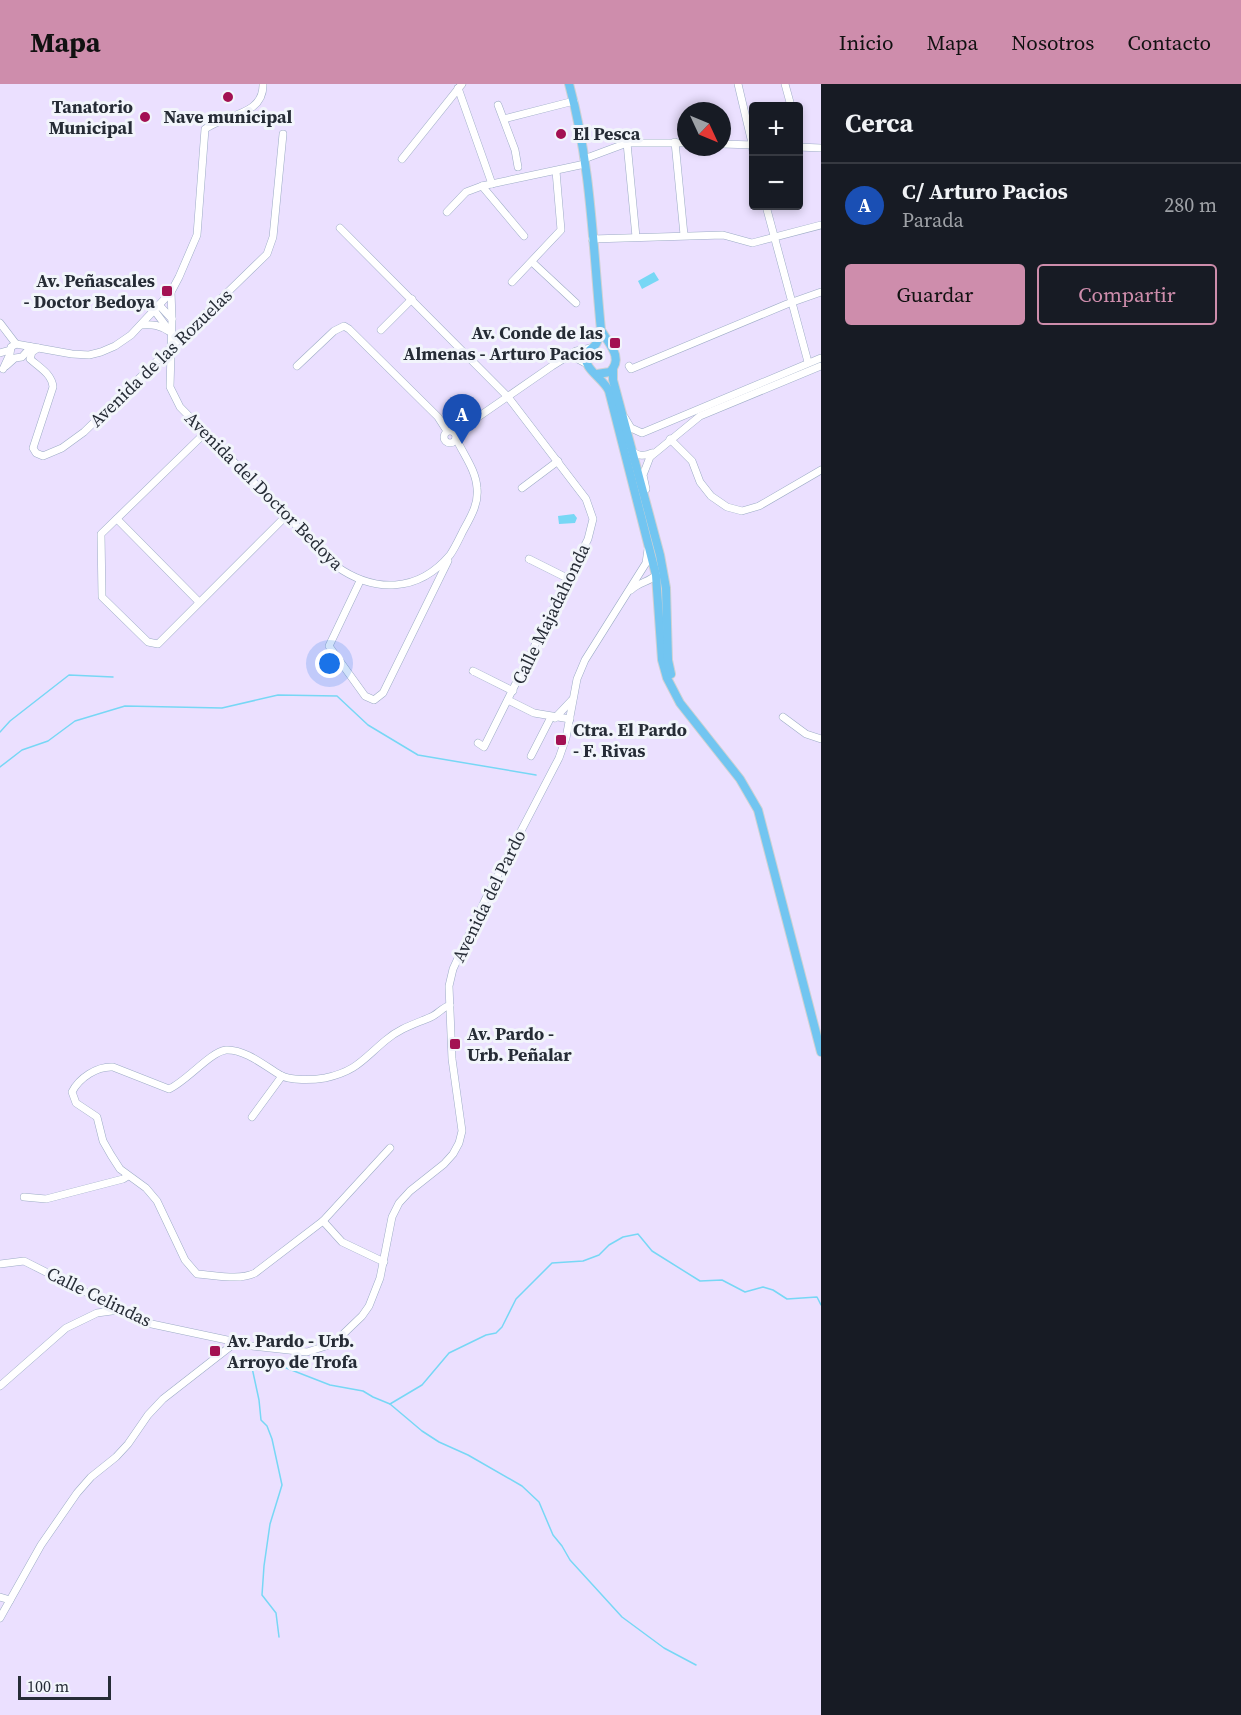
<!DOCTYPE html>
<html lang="es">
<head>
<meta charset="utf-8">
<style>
  body { margin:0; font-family:"Source Serif 4",serif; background:#242831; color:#f1f3f6 }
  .controls { position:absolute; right:18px; top:18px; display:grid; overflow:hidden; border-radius:6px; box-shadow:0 3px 9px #0003 }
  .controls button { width:54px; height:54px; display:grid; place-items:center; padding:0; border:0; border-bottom:2px solid #363941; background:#171b24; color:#f1f3f6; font:30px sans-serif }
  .compass { position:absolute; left:677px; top:18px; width:54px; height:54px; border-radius:50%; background:#171b24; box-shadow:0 3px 9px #0003; rotate:134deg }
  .scale { position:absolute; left:18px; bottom:15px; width:93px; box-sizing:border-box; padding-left:6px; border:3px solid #262c36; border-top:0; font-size:16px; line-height:21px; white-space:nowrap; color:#262c36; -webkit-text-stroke:4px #f2f5fb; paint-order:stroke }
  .you { position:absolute; left:330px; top:580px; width:21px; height:21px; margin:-15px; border:4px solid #fff; border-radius:50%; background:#1a73e8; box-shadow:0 0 0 9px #1a73e833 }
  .badge { display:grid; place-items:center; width:39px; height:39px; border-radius:50%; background:#ce8dac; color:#fff; font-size:20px; font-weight:700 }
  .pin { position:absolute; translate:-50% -50px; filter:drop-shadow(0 2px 3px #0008) }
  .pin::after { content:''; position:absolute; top:32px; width:21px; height:18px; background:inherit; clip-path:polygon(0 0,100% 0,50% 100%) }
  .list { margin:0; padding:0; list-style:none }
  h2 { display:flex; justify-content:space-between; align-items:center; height:78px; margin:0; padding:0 24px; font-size:26px }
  h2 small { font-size:20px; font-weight:400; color:#9ea1a6 }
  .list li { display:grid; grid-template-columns:39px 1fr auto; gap:18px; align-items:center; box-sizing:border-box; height:84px; padding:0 24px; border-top:2px solid #363941 }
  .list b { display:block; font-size:22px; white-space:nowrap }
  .list p { margin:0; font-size:20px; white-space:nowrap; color:#9ea1a6 }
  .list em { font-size:20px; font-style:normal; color:#9ea1a6 }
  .actions { display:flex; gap:12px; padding:18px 24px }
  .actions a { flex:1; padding:14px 0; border:2px solid #ce8dac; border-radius:6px; text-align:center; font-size:21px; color:#ce8dac }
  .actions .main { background:#ce8dac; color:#111 }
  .map { position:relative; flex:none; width:821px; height:1631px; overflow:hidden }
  header { display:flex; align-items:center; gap:36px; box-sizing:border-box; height:84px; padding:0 30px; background:#ce8dac; color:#111 }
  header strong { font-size:28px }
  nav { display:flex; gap:33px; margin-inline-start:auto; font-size:21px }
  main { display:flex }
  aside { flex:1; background:#171b24 }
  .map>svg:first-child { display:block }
</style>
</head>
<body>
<header>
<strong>Mapa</strong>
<nav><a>Inicio</a><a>Mapa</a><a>Nosotros</a><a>Contacto</a></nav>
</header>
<main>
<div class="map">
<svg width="821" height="1631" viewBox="0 0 821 1631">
  <rect width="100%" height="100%" fill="#f2f5fb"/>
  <path fill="#ebe0ff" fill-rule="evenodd" d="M0,0H821V1631H0ZM754,22H798V122H754ZM686,27H722V63H686Z"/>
  <g fill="#77d7f5">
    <polygon points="654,188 659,196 642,205 638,197"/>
    <polygon points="574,430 577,434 575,439 559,440 558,432"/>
  </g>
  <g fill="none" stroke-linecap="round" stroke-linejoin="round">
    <g stroke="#77d7f5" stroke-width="1.5">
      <polyline points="0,648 10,637 69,591 113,593"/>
      <polyline points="0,683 22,666 48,657 75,637 125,622 222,624 278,611 337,612 368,641 418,671 536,691"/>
      <polyline points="237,1276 276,1280 330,1301 363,1307 373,1313 390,1320 422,1347 439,1358 468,1371 522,1402 539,1418 553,1451 562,1462 570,1476 622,1533 664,1564 696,1581"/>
      <polyline points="251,1279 259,1316 261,1336 267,1342 272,1355 282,1401 270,1440 264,1482 262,1511 276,1529 279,1553"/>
      <polyline points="390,1320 422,1301 449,1269 486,1251 496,1249 502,1243 516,1215 552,1179 583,1177 599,1171 609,1161 623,1153 638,1150 652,1167 700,1197 722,1196 745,1208 763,1203 773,1206 787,1215 817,1213 821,1221"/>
    </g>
    <defs>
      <g id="minor">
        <polyline points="738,0 751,55 754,73"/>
        <polyline points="785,0 791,22"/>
        <polyline points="458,4 492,100"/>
        <polyline points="498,21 515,66 518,83"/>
        <polyline points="504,35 574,17"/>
        <polyline points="675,58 684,151"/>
        <polyline points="627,59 636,153"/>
        <polyline points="722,60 754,61"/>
        <polyline points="798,63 821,64"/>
        <polyline points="402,75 462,0"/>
        <polyline points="584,75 627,59 686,59"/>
        <polyline points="482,102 524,152"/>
        <polyline points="766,122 808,278"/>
        <polyline points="447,128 466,108 482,102 585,80"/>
        <polyline points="340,144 508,313 586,415 593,435 588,455 484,663 478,659"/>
        <polyline points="592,155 723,151 752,159 821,141"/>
        <polyline points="532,178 576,219"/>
        <polyline points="512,198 561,146 556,87"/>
        <path d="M171,208L172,235L170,303L180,323L336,482C374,509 418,509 450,471C455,464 459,455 463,447C470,434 479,420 477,404C476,386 463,370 456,354"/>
        <polyline points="159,221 172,235"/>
        <polyline points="154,226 169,246"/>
        <polyline points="0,239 16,260"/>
        <path d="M141,241C153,240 160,241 170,248"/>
        <polyline points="381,246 412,215"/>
        <path d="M38,264L32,268L30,275C39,283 52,290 53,303L33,364L36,369L43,372L62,364L84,348L267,170L273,153L283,50"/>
        <polyline points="0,269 10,266"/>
        <polyline points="570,271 587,280"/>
        <polyline points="6,282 15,274 22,273 31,263"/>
        <polyline points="297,282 334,247 344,242 349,245 438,333 447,347"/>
        <polyline points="629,282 631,285 787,220 821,208"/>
        <path d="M3,285L10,270L11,263L16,260L72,270L89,271L101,268L115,262L131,251L171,208L179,193L197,151L205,45C225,30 264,32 263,0"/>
        <polyline points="625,334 631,344 642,349 821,274"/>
        <circle cx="450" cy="353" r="6"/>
        <polyline points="205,349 101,450 102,513 148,558 158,560 286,432"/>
        <polyline points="455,349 552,282 576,267 591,264"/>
        <polyline points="670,355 692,377 700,398 711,412 727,423 742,427 759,422 821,386"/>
        <path d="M630,365C637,372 643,373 652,369"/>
        <polyline points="522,404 558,377"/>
        <polyline points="646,405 643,391 650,373 700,332 821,282"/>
        <polyline points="117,435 199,518"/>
        <polyline points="529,475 569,495"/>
        <polyline points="360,497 329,562 365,612 374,616 383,609 448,477"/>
        <path d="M631,506C639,498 650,498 657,490"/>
        <polyline points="473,587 513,607"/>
        <polyline points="508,616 534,629 570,635"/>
        <polyline points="783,633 806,650 821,655"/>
        <polyline points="555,634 572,616"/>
        <polyline points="531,672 551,633"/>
        <polyline points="252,1033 282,992"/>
        <path d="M390,1064L323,1137L255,1189C238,1197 216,1191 197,1190L185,1176L157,1117L146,1104L120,1085L111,1071L103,1057L97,1033L76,1019L72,1008C79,994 97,982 113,983L169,1005C187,997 210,968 226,966C245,965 265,982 280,991C290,997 313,996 325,994C357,987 363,975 386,956C400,944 415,940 431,933C438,930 443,923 450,921"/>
        <polyline points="24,1113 46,1115 123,1095 128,1092"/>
        <polyline points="323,1137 342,1158 384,1178"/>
        <polyline points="0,1180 24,1177 147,1239 227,1256 231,1262"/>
        <polyline points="0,1302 66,1244 97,1229 119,1226"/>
        <polyline points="0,1513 10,1516"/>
        <polyline points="0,1534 41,1461 77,1409 91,1393 116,1373 128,1360 148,1331 163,1315 231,1262 242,1261 307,1268 326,1262 337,1256 362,1232 369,1222 380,1194 392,1133 399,1119 410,1107 444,1080 453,1070 459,1059 462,1047 452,975 449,902 453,885 486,814 559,674 566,654 577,595 585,576 646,479 648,465"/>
      </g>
      <g id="major">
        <path d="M569,0C591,79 593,164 601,246C599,250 598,257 596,260C593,265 588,265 586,271C583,285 603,294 609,307L656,491L662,576L667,594L680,619L740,695L758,726L821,968"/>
        <polyline points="613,285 613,296 660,471 666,504 668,576 671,590"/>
        <path d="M597,290L610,288C624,274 609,260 601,246"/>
      </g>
    </defs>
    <use href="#minor" stroke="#9dacc6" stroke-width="8"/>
    <use href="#major" stroke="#cfd1d3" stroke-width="10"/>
    <use href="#minor" stroke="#fff" stroke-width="7"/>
    <use href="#major" stroke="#72c5f1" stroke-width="8"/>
  </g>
  <g fill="#a31152" stroke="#f2f5fb" stroke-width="2">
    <circle cx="228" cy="13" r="6"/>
    <circle cx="145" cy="33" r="6"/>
    <circle cx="561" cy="50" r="6"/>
    <rect x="161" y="201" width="12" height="12" rx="3"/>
    <rect x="609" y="253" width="12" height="12" rx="3"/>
    <rect x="555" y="650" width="12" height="12" rx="3"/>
    <rect x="449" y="954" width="12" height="12" rx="3"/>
    <rect x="209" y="1261" width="12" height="12" rx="3"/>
  </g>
  <g text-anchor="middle" stroke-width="6" stroke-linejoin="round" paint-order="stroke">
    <g font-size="18" font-weight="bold" fill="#262c36" stroke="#f2f5fb" text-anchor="start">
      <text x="133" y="29" text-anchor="end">Tanatorio<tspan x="133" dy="21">Municipal</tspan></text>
      <text x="228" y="39" text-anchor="middle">Nave municipal</text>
      <text x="573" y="56">El Pesca</text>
      <text x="155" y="203" text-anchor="end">Av. Peñascales<tspan x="155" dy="21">- Doctor Bedoya</tspan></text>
      <text x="603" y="255" text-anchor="end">Av. Conde de las<tspan x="603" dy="21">Almenas - Arturo Pacios</tspan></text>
      <text x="573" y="652">Ctra. El Pardo<tspan x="573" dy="21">- F. Rivas</tspan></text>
      <text x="467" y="956">Av. Pardo -<tspan x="467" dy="21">Urb. Peñalar</tspan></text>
      <text x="227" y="1263">Av. Pardo - Urb.<tspan x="227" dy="21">Arroyo de Trofa</tspan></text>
    </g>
    <g font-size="18" fill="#262c36" stroke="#f2f5fb">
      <text transform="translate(161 274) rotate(-44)" y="6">Avenida de las Rozuelas</text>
      <text transform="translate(264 407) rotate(45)" y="6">Avenida del Doctor Bedoya</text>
      <text transform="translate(551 530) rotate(-64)" y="6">Calle Majadahonda</text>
      <text transform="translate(489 812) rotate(-64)" y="6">Avenida del Pardo</text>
      <text transform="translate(99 1213) rotate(26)" y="6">Calle Celindas</text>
    </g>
  </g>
</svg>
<div class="controls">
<button>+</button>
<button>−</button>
</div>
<svg class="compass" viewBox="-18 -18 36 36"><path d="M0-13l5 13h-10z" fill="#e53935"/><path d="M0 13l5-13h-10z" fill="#9ea1a6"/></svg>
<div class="scale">100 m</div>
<div class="you"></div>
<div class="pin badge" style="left:462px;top:360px;background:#1a4fb4">A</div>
</div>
<aside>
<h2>Cerca<small></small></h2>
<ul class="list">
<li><span class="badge" style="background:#1a4fb4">A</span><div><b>C/ Arturo Pacios</b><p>Parada</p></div><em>280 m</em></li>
</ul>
<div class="actions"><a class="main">Guardar</a><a>Compartir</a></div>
</aside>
</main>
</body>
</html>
